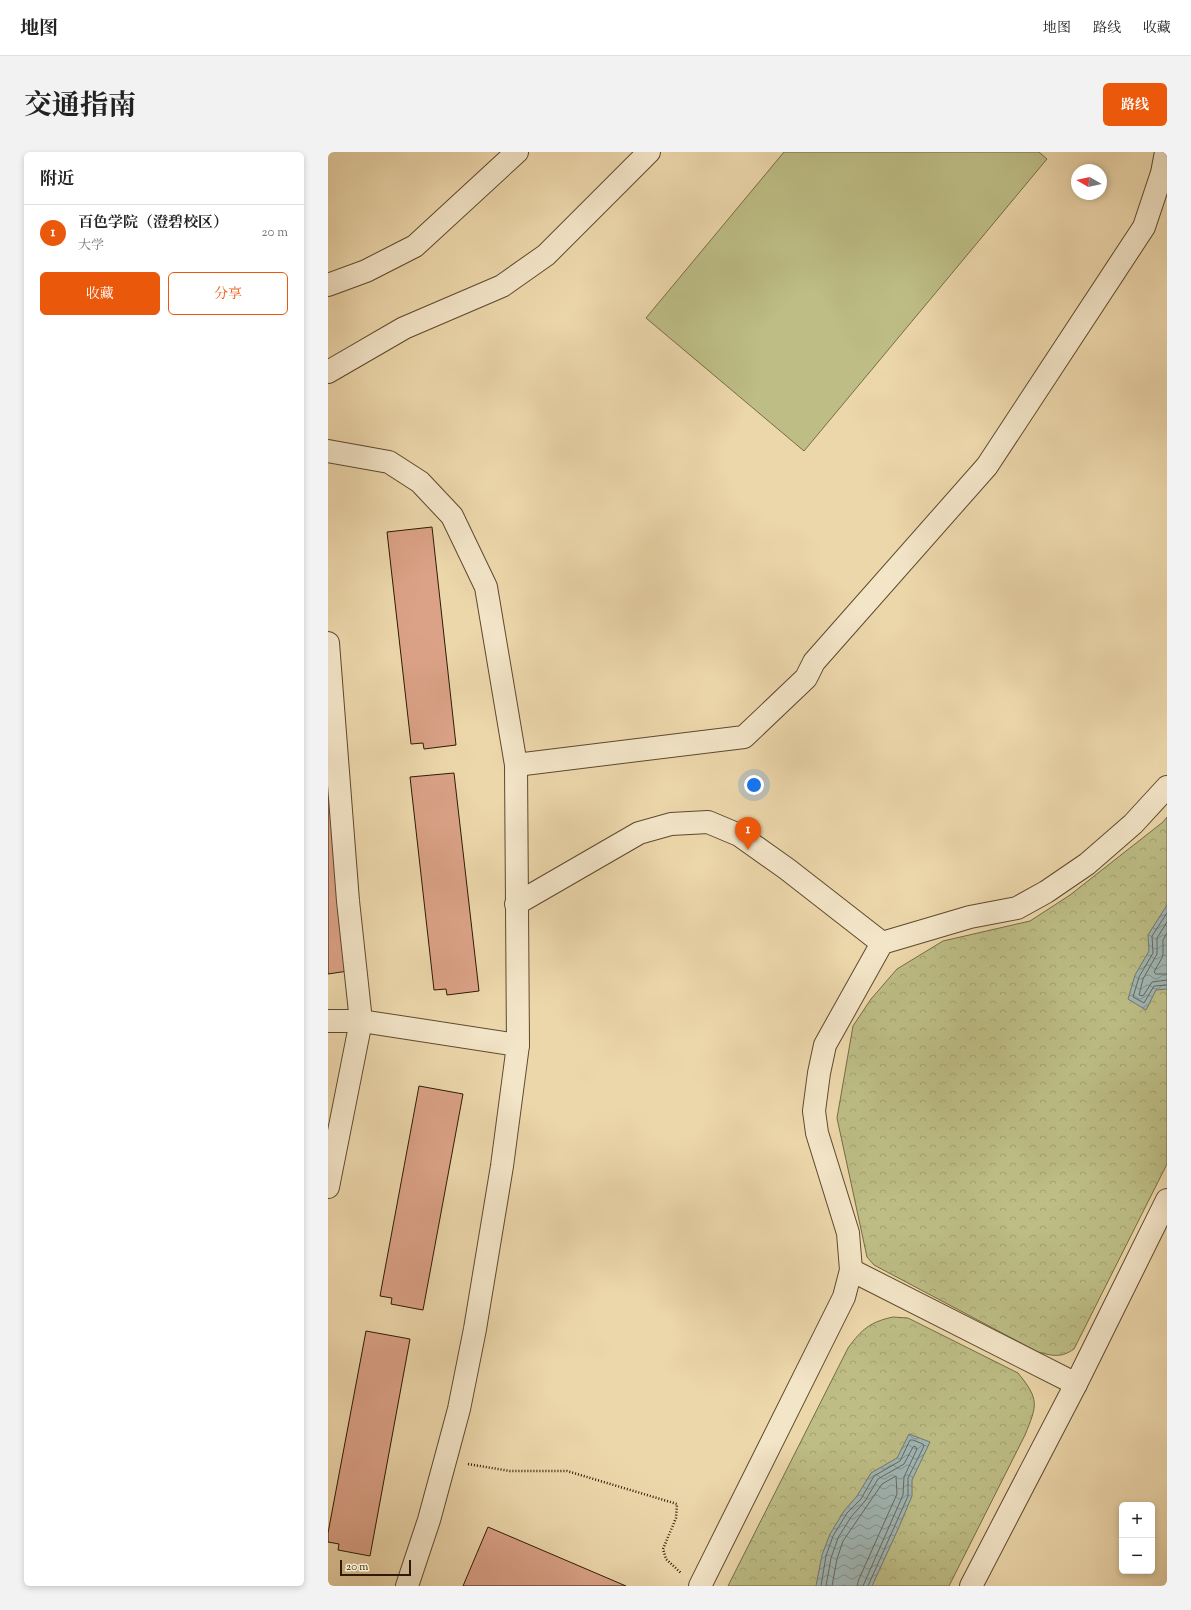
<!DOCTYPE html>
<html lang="zh">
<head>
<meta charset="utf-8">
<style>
  body { margin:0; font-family:"Sorts Mill Goudy","Noto Serif SC",serif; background:#f2f2f2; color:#222 }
  .controls { position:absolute; right:12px; bottom:12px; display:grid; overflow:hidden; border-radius:6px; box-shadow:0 2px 6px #0003 }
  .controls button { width:36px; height:36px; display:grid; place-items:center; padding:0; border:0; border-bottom:1px solid #e0e0e0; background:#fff; color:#222; font:20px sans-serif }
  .compass { position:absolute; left:743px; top:12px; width:36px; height:36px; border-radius:50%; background:#fff; box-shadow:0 2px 6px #0003; rotate:279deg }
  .scale { position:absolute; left:12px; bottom:10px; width:71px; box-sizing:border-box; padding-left:4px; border:2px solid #2e1a04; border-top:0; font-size:11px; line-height:14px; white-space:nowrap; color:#2e1a04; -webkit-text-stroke:3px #f3e5c8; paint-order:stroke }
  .you { position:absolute; left:426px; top:633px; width:14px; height:14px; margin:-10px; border:3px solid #fff; border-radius:50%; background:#1a73e8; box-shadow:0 0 0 6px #1a73e833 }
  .badge { display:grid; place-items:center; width:26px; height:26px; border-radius:50%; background:#ea580c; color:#fff; font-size:13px; font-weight:700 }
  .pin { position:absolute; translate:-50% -33px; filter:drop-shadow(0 1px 2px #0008) }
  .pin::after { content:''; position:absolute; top:21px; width:14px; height:12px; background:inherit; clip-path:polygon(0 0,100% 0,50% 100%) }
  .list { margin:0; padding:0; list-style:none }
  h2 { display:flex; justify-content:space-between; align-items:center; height:52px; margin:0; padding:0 16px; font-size:17px }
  h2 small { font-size:13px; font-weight:400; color:#767676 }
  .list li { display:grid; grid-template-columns:26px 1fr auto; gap:12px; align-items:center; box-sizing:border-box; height:56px; padding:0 16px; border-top:1px solid #e0e0e0 }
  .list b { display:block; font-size:15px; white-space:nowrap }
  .list p { margin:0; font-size:13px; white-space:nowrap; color:#767676 }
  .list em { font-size:13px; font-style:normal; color:#767676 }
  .actions { display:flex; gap:8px; padding:12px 16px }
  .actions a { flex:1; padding:9px 0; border:1px solid #ea580c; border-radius:6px; text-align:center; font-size:14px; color:#ea580c }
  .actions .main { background:#ea580c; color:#fff }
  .map { position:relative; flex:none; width:839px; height:1434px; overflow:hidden; border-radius:6px }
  header { display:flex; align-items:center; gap:24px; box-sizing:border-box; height:56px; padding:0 20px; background:#fff; border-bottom:1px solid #e0e0e0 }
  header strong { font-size:19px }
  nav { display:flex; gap:22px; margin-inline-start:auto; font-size:14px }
  .intro { display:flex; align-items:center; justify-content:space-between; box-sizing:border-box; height:96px; padding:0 24px }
  h1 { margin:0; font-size:28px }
  .button { padding:10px 18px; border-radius:6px; background:#ea580c; color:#fff; font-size:14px; font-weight:700 }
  main { display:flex; gap:24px; padding:0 24px }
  aside { flex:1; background:#fff; border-radius:6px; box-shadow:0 2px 6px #0003 }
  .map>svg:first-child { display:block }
</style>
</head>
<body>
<header>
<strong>地图</strong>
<nav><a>地图</a><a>路线</a><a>收藏</a></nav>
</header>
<div class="intro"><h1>交通指南</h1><a class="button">路线</a></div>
<main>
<aside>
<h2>附近<small></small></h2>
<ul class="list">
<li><span class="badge">1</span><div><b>百色学院（澄碧校区）</b><p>大学</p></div><em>20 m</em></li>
</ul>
<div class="actions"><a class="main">收藏</a><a>分享</a></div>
</aside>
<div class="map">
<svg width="839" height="1434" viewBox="0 0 839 1434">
  <defs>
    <pattern id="park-crowns" width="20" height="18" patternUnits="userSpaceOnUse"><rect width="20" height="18" fill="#bdbd85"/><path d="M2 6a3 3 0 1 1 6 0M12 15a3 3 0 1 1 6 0" fill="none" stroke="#a3a271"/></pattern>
    <pattern id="water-waves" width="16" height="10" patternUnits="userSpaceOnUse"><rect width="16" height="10" fill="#9fb6b5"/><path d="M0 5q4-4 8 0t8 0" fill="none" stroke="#829391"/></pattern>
  </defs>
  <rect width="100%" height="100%" fill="#ecd7ab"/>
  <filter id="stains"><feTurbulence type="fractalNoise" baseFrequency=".005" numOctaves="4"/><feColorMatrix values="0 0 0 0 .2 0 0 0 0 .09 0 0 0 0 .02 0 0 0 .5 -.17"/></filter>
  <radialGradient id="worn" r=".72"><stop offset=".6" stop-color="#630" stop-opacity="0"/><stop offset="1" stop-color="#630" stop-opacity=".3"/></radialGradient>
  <g fill="url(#park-crowns)" stroke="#766c44">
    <path d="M839,665V1012L746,1197C733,1206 725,1204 710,1200L546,1113L539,1105L509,966L525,874L543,847L569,817L615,789L702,769L742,743L835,670Z"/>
    <path d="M565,1165L580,1166L690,1221C712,1248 709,1253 697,1283L621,1434H400L520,1196C534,1177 542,1170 565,1165Z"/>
  </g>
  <polygon fill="#bdbd85" stroke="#766c44" points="456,0 711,0 719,7 476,299 318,166"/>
  <g fill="url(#water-waves)" stroke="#72786e">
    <polygon points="839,753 839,837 828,838 818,858 800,847 807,823 821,799 820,783"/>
    <polygon points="581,1282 602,1290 584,1328 584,1344 571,1375 544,1434 488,1434 494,1403 502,1382 516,1359 529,1344 543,1321 569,1306"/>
  </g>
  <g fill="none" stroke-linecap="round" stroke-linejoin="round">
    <g stroke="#66685c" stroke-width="1">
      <polyline points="839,761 824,784 825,801 811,825 805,845 816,851 826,834 839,833"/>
      <polyline points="839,770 829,786 829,802 815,827 811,843 815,844 824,830 839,828"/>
      <polyline points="839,781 835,788 835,804 826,820 828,822 839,822"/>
      <polyline points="493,1434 498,1404 505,1384 519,1361 533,1347 546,1324 572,1309 582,1288 585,1288 595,1292 596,1294 580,1326 580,1344 540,1434"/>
      <polyline points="498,1434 503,1406 510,1386 523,1365 537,1349 550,1327 576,1312 585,1295 587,1294 589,1297 576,1325 575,1343 535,1434"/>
      <polyline points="504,1434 509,1407 515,1389 554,1332 568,1324 569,1342 531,1427 529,1434"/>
    </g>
  </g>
  <g fill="#dba287" stroke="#2e1a04">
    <polygon points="104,375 128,593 96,597 95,591 83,592 59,380"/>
    <polygon points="126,621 151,839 119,843 118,837 106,838 82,625"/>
    <polygon points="0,636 20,819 0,822"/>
    <polygon points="91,934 135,942 95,1158 63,1152 64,1146 52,1144"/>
    <polygon points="38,1179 82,1187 42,1404 10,1398 11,1392 0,1390 0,1381"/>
    <polygon points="160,1375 298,1434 135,1434"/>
  </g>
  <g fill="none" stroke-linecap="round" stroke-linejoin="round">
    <defs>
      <g id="minor">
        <polyline points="0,133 38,119 87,94 189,0"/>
        <polyline points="0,220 76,176 174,134 218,103 321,0"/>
        <polyline points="0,299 61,310 92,330 124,364 158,435 188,613 190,893 174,1014 147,1177 131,1257 117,1309 101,1368 79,1434"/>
        <polyline points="0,491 20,749 33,869 0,1035"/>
        <polyline points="188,613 416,585 478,526 486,510 659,314 816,75 834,21 838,0"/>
        <polyline points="188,752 311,681 343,672 380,670 411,683 459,717 554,791"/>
        <polyline points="0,869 33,869 190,893"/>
        <polyline points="523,1118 748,1232"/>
        <polyline points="372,1434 516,1145 523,1118 520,1081 489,981 486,959 491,921 497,893 554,791 642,765 689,756 718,740 759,712 805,672 839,635"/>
        <polyline points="643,1434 748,1232 839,1048"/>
      </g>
    </defs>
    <use href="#minor" stroke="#5e492e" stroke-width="24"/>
    <polyline stroke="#2e1a04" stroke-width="2.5" stroke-dasharray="1 2" stroke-linecap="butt" points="140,1312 182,1319 239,1319 349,1352 348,1366 335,1397 338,1407 353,1421"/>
    <use href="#minor" stroke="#f3e5c8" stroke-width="22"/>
  </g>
  <rect width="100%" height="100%" filter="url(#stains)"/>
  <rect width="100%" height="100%" fill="url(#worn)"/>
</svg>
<div class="controls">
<button>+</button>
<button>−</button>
</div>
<svg class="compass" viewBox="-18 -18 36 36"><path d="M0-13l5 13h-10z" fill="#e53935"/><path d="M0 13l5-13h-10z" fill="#767676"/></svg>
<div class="scale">20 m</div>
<div class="you"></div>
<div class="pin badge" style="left:420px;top:698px">1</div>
</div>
</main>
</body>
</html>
